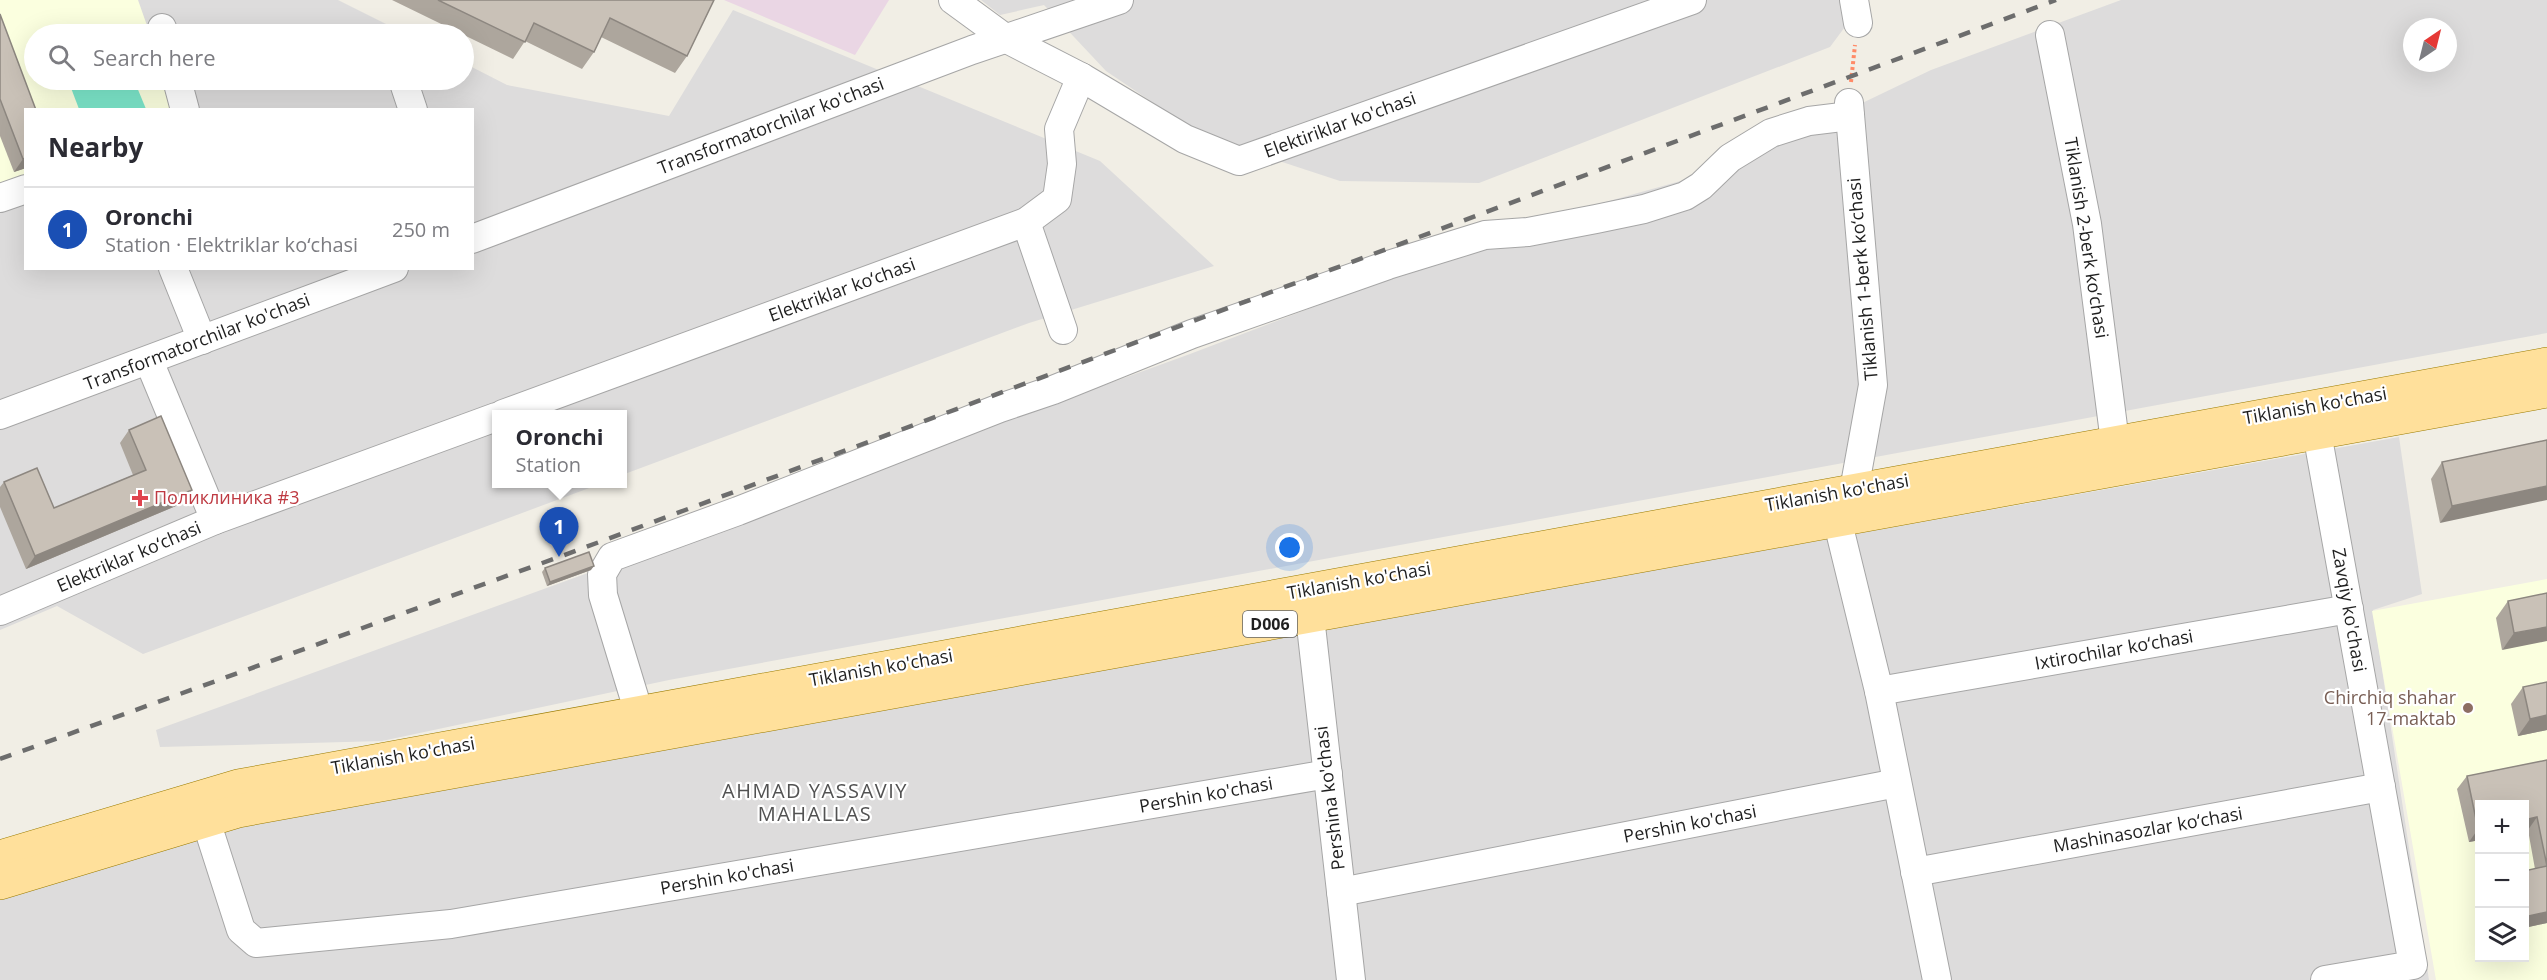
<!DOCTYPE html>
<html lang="en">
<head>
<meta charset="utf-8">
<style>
  body { margin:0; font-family:"Open Sans",sans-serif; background:#f2f2f3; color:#2b2b33 }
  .controls { position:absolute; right:18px; bottom:18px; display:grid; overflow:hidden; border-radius:0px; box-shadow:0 6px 24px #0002 }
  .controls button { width:54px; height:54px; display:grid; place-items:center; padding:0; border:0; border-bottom:2px solid #e1e1e2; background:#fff; color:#2b2b33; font:30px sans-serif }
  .compass { position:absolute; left:2403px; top:18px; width:54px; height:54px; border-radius:50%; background:#fff; box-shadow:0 6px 24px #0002; rotate:35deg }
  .you { position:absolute; left:1290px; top:548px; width:21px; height:21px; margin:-15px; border:4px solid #fff; border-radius:50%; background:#1a73e8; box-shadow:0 0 0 9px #1a73e833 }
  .badge { display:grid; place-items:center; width:39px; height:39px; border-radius:50%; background:#ce1a00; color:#fff; font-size:20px; font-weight:700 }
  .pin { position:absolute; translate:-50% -50px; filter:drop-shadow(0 2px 3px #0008) }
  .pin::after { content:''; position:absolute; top:32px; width:21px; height:18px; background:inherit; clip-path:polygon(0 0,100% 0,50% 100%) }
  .popup { position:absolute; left:492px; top:410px; width:135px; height:78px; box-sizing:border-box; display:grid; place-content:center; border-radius:0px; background:#fff; filter:drop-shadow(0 2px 4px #0005); font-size:20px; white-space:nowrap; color:#7c7c81 }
  .popup b { font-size:22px; color:#2b2b33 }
  .popup::after { content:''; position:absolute; left:50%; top:100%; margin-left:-12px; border:12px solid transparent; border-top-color:#fff }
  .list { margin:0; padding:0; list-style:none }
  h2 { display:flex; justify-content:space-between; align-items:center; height:78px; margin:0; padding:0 24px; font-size:26px }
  h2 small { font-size:20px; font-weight:400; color:#7c7c81 }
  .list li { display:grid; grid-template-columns:39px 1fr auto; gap:18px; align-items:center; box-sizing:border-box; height:84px; padding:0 24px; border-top:2px solid #e1e1e2 }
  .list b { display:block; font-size:22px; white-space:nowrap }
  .list p { margin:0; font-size:20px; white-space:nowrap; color:#7c7c81 }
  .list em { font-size:20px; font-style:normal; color:#7c7c81 }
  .icon { flex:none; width:33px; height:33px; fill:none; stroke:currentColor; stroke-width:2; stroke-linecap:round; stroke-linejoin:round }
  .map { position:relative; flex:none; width:2547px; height:980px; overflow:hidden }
  .search { position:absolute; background:#fff; box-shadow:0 6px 24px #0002; left:24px; top:24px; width:450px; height:66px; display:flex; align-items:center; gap:15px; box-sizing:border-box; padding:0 21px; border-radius:33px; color:#7c7c81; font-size:22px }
  .panel { position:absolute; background:#fff; box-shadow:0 6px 24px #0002; left:24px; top:108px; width:450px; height:162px; border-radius:0px }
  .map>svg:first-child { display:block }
</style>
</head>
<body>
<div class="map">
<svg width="2547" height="980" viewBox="0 0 2547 980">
  <rect width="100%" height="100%" fill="#f1eee5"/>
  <g fill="#dddcdc" fill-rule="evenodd">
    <path d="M0,0H338L406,34H34V80H464V63L507,85L669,116L733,10L1100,161L1214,266L1029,323L622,475V414H496V484H600L143,654L57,606L0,630ZM26,110H472V268H26Z"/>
    <polygon points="981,0 1865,0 1830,47 1479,183 1340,181 1237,147 1183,123 1106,71 1044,5 1000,15"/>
    <path d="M2121,0H2547V333L669,680L382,741L160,747L156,730L1190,354L1545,219L1727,168L1931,70ZM2412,27H2448V63H2412Z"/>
    <polygon points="2399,437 2422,594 2373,610 2429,980 0,980 0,897 238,823"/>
  </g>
  <polygon fill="#ead6e4" points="724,0 889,0 855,55"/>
  <g fill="#fbffdf" fill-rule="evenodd">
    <polygon points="0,0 138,0 150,34 34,34 34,80 165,80 176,109 26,110 25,180 0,189"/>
    <path d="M2547,579V980H2436L2372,611ZM2480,804H2524V958H2480Z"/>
  </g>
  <polygon fill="#7ce6ca" points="68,80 134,80 146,109 79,109"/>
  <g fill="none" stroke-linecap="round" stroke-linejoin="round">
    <defs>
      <g id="minor">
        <polyline points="953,0 1005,38 1081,77 1185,139 1239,161 1692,0"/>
        <polyline points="1854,0 1858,23"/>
        <polyline points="162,28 164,34"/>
        <polyline points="2050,35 2087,224 2115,442"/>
        <polyline points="177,80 185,110"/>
        <polyline points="403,80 413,110"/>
        <polyline points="1849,103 1873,385 1854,490"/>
        <polyline points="0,198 26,189"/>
        <polyline points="1026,222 1063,330"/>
        <polyline points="472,239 972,50 1119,0"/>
        <polyline points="173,268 202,340"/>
        <polyline points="149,361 215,520"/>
        <polyline points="503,414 1026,222 1057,199 1062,164 1059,129 1081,77"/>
        <polyline points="0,415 394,268"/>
        <polyline points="2317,433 2413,965 2325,980"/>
        <polyline points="1837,519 1879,691 1937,980"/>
        <polyline points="0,611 215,520 496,417"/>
        <polyline points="1310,617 1351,980"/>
        <polyline points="1879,691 2349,609"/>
        <polyline points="639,713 603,595 602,574 612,557 738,511 1000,408 1053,390 1192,334 1388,265 1485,235 1528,232 1596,219 1644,209 1685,196 1701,186 1730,158 1771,133 1809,121 1850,116"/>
        <polyline points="206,821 241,930 256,943 451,924 1328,774"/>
        <polyline points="1915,872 2381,787"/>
        <polyline points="1341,892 1897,783"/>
      </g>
      <g id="major">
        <polyline points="0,857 238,786 2547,364"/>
        <polyline points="0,883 238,811 2547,391"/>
      </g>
    </defs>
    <use href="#minor" stroke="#a6a6a6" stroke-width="30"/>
    <use href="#major" stroke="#9a7b00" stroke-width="34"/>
    <polyline stroke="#ff8a67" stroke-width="4" stroke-dasharray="3 3" stroke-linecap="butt" points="1851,82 1855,45"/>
    <use href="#minor" stroke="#fff" stroke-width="28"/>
    <use href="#major" stroke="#ffe09b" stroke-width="33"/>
    <polyline stroke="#6d6d6d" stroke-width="4.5" stroke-dasharray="12 12" stroke-linecap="butt" points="0,759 559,557 2056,0"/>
  </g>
  <g fill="#ada69d">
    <polygon points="392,0 714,0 687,56 675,73 601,37 594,52 582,69 525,41 513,59"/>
    <polygon points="0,14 26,168 14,172 0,136"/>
    <polygon points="129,430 192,490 183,503 26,569 0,507 0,487 4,482 54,508 133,475 120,443"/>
    <polygon points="2547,440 2440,523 2431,479 2442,462"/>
    <polygon points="545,568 591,570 547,586 542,572"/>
    <polygon points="2547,593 2502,650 2496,618 2508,601"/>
    <polygon points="2523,687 2547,730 2518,736 2511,704"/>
    <polygon points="2547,760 2547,923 2524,928 2524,871 2535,869 2528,830 2480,804 2480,840 2469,842 2457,789 2467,776"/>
  </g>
  <g fill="#8d8780">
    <polygon points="26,158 26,168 14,172 23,159"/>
    <polygon points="2547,486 2547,500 2440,523 2452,506"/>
    <polygon points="192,490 183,503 26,569 35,556"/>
    <polygon points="594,566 591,570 547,586 550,582"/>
    <polygon points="2547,627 2547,641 2502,650 2514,633"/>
    <polygon points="2547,715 2547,730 2518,736 2530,719"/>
    <polygon points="2537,817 2528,830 2524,831 2524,820"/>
    <polygon points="2478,829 2480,829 2480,840 2469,842"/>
    <polygon points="2547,912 2547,923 2524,928 2524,917"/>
  </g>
  <g fill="#c9c1b7" stroke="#8d8780" stroke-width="1.5">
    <polygon points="438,0 714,0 687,56 610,18 594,52 534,23 525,42"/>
    <polygon points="0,14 36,110 26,110 26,158 23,159 0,99"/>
    <polygon points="161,416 192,490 35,556 4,482 37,468 54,508 146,470 129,430"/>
    <polygon points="2547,440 2547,486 2452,506 2442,462"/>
    <polygon points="589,552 594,566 550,582 545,568"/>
    <polygon points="2547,593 2547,627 2514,633 2508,601"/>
    <polygon points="2547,682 2547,715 2530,719 2523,687"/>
    <polygon points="2547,760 2547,912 2524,917 2524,871 2547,866 2537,817 2524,820 2524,804 2480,804 2480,829 2478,829 2467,776"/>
  </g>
  <path fill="#e0444e" stroke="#fff" stroke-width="2" d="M137 489h6v6h6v6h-6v6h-6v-6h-6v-6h6z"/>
  <circle fill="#8d6e63" stroke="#fff" stroke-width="2" cx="2468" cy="708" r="6"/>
  <g text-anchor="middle" stroke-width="4.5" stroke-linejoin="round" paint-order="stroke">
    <rect fill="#fff" stroke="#626262" stroke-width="1.5" x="1243" y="611" width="54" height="26" rx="4.5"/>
    <g font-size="16" font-weight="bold" fill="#1f1f1f">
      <text x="1270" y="630">D006</text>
    </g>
    <g font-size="18" fill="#1f1f1f" stroke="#fff">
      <text transform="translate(1340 125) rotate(-20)" y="6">Elektiriklar ko'chasi</text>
      <text transform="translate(771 126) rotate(-21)" y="6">Transformatorchilar ko'chasi</text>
      <text transform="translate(2086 238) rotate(81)" y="6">Tiklanish 2-berk ko‘chasi</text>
      <text transform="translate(1863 279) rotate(-95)" y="6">Tiklanish 1-berk ko‘chasi</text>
      <text transform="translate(842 290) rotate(-20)" y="6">Elektriklar ko‘chasi</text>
      <text transform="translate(197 342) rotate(-21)" y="6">Transformatorchilar ko'chasi</text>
      <text transform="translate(2315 406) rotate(-10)" y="6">Tiklanish ko'chasi</text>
      <text transform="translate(1837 493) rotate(-10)" y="6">Tiklanish ko'chasi</text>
      <text transform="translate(129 557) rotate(-23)" y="6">Elektriklar ko‘chasi</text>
      <text transform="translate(1359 581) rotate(-10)" y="6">Tiklanish ko'chasi</text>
      <text transform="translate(2349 610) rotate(80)" y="6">Zavqiy ko'chasi</text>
      <text transform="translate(2114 650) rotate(-10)" y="6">Ixtirochilar ko‘chasi</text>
      <text transform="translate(881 668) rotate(-10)" y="6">Tiklanish ko'chasi</text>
      <text transform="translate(403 756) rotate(-10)" y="6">Tiklanish ko'chasi</text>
      <text transform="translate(1206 795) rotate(-10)" y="6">Pershin ko'chasi</text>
      <text transform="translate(1330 798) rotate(-97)" y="6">Pershina ko'chasi</text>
      <text transform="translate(1690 824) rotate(-11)" y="6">Pershin ko'chasi</text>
      <text transform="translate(2148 830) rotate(-10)" y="6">Mashinasozlar ko‘chasi</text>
      <text transform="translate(727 877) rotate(-10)" y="6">Pershin ko'chasi</text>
    </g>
    <g font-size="18" fill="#be3a42" stroke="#fff" text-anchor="start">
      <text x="154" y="504">Поликлиника #3</text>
    </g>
    <g font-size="18" fill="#785e54" stroke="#fff" text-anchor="end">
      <text x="2456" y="704">Chirchiq shahar<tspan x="2456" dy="21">17-maktab</tspan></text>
    </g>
    <g font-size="20" letter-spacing="1.5" fill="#525252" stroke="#fff">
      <text x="815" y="798">AHMAD YASSAVIY<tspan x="815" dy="23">MAHALLAS</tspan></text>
    </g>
  </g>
</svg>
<div class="controls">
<button>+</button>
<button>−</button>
<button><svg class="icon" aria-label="layers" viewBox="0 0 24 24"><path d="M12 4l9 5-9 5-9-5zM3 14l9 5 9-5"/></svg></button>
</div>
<svg class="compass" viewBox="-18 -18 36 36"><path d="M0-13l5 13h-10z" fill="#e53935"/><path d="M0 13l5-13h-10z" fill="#7c7c81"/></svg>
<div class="you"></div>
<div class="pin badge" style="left:559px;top:557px;background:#1a4fb4">1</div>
<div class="popup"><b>Oronchi</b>Station</div>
<div class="search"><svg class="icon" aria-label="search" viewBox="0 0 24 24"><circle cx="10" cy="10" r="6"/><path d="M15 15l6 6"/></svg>Search here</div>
<section class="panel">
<h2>Nearby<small></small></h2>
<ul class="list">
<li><span class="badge" style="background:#1a4fb4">1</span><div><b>Oronchi</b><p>Station · Elektriklar ko‘chasi</p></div><em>250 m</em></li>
</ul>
</section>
</div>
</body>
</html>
